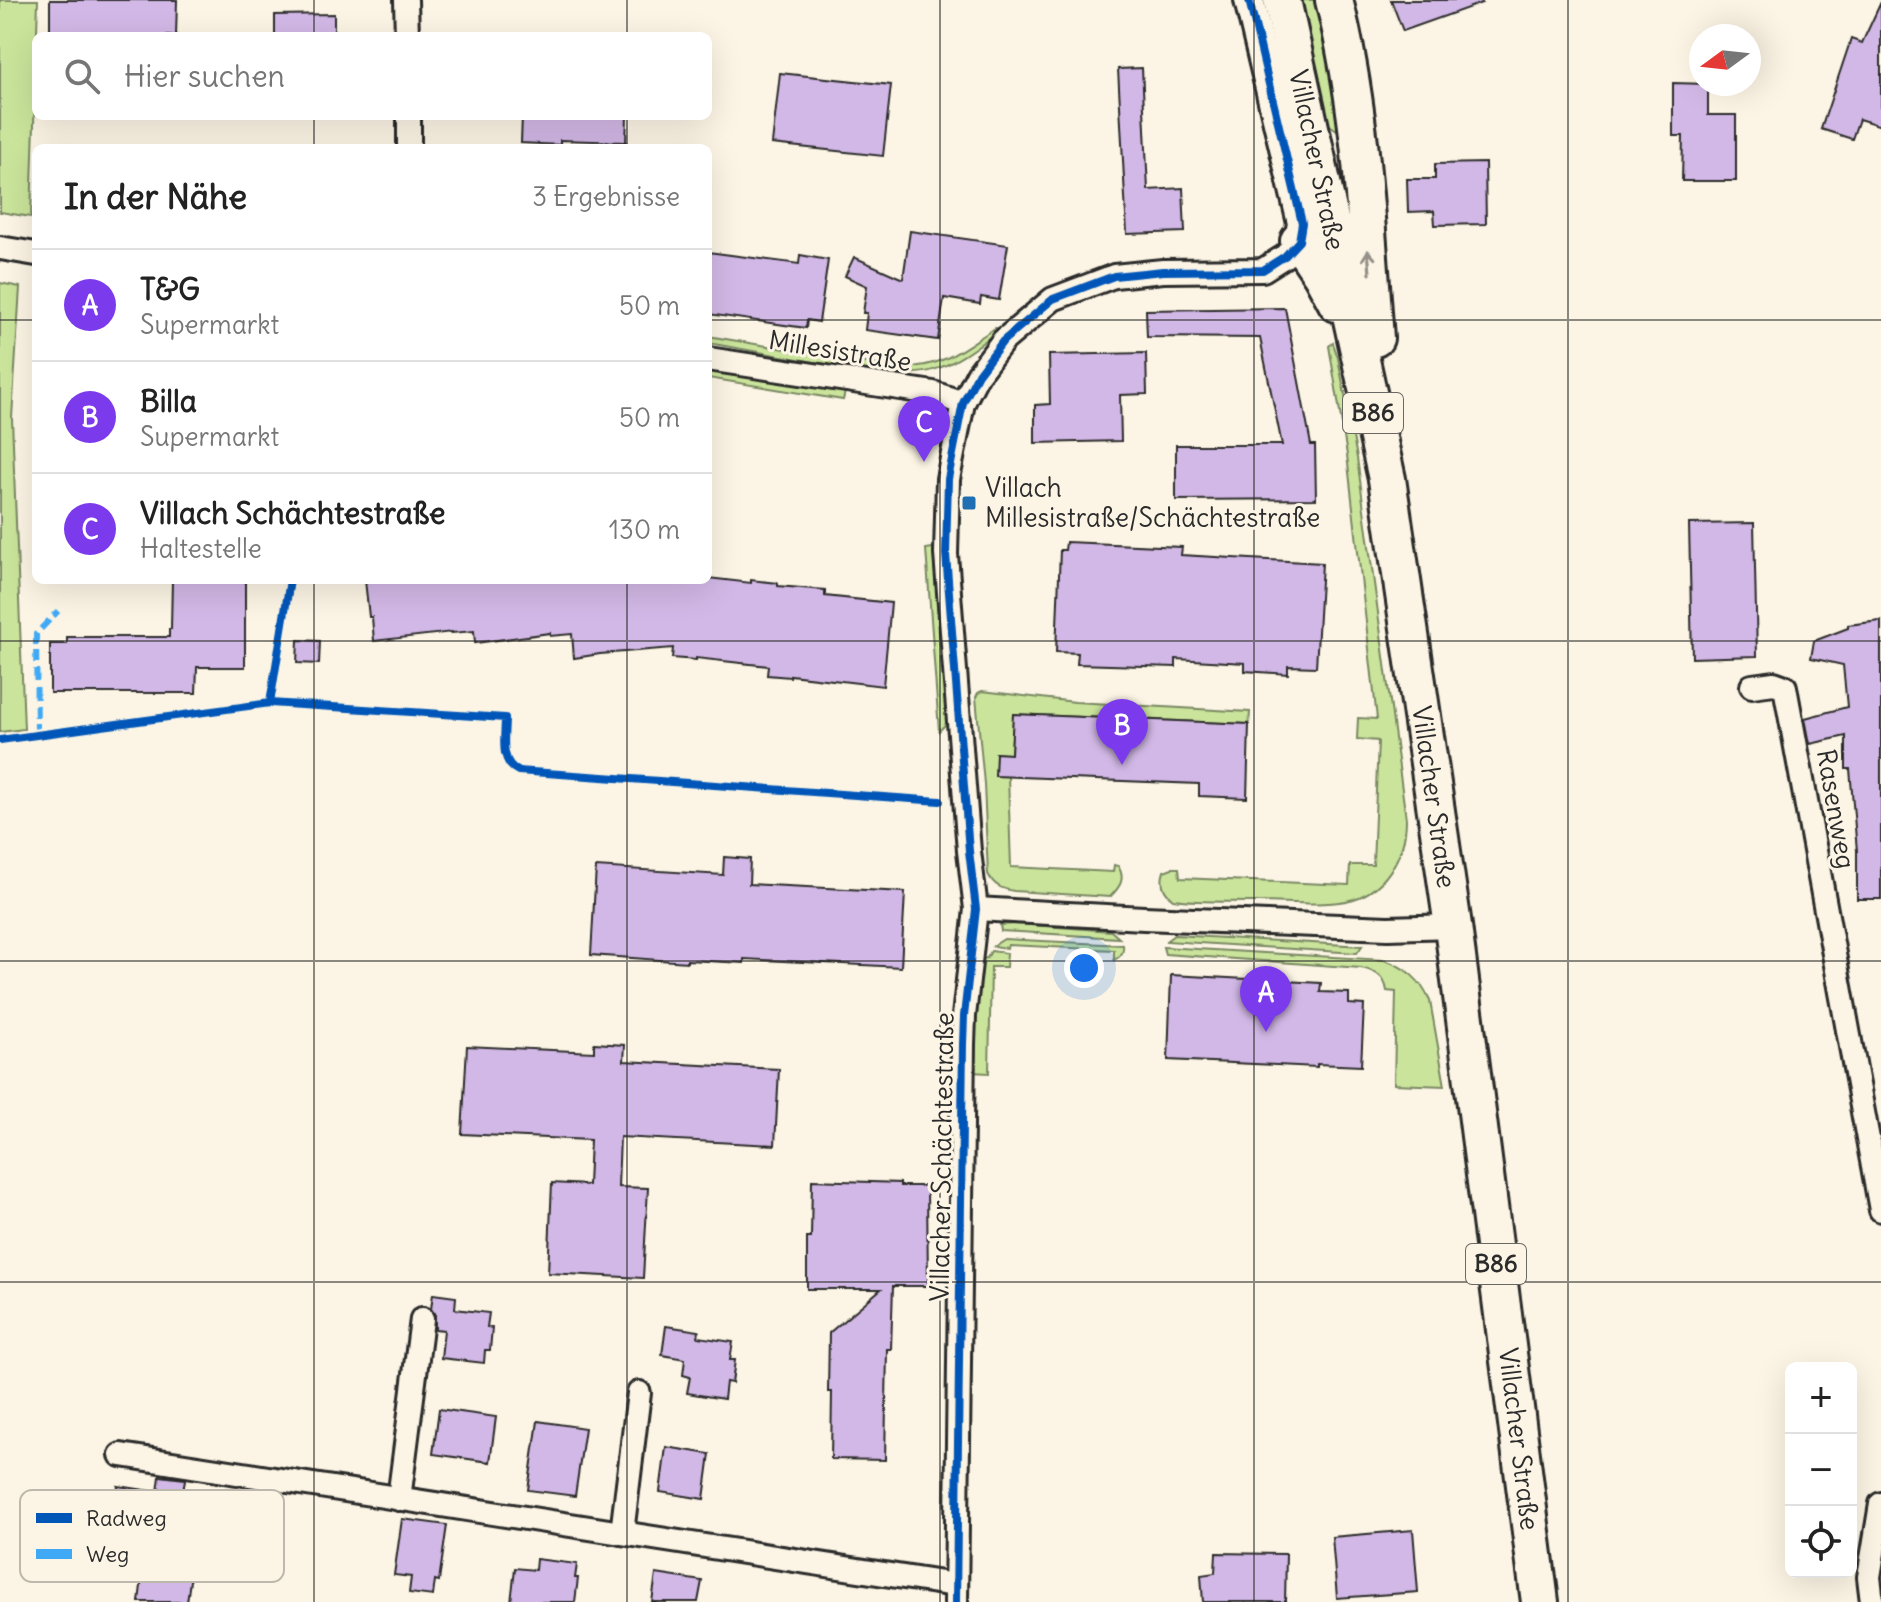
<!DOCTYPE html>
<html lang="de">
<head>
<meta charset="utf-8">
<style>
  body { margin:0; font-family:Delius,sans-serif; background:#f2f2f2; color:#222 }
  .controls { position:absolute; right:24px; bottom:24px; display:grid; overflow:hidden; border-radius:12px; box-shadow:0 8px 32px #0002 }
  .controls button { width:72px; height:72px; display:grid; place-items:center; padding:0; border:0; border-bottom:2px solid #e0e0e0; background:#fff; color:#222; font:40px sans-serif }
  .compass { position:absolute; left:1689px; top:24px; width:72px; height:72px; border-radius:50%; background:#fff; box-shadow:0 8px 32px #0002; rotate:255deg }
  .you { position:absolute; left:1084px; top:968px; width:28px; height:28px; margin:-20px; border:6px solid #fff; border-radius:50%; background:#1a73e8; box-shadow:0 0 0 12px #1a73e833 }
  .badge { display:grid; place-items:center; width:52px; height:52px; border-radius:50%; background:#7c3aed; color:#fff; font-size:26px; font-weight:700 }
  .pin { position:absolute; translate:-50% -66px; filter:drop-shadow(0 2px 4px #0008) }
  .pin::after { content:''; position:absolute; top:42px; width:28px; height:24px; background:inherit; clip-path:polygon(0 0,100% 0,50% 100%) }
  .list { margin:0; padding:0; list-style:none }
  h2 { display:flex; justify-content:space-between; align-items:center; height:104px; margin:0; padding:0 32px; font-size:34px }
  h2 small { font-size:26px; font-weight:400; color:#767676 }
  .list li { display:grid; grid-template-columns:52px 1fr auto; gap:24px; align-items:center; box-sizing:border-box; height:112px; padding:0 32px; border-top:2px solid #e0e0e0 }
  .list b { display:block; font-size:30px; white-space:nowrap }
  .list p { margin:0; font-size:26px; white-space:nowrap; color:#767676 }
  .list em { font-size:26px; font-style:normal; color:#767676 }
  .icon { flex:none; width:44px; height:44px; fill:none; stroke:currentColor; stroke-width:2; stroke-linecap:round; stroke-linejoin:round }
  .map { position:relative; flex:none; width:1881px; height:1602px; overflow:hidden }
  .search { position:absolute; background:#fff; box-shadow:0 8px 32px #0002; left:32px; top:32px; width:680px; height:88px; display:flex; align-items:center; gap:20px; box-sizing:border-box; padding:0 28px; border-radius:12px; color:#767676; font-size:30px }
  .panel { position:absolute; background:#fff; box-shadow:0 8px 32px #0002; left:32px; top:144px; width:680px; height:440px; border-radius:12px }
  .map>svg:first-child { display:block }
</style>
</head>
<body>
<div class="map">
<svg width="1881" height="1602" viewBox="0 0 1881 1602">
  <rect width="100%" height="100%" fill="#fcf5e5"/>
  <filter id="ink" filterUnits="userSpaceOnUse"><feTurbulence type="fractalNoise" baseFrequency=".0125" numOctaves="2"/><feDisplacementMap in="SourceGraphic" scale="16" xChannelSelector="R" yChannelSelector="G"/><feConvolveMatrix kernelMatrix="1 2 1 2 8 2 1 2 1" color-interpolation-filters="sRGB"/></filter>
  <g filter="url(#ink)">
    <g fill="#cae49b" stroke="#7a8863" stroke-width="2">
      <polygon points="0,0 38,0 31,217 0,212"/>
      <polygon points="1298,0 1322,0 1346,123 1337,130 1328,124"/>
      <polygon points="0,283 20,287 12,418 24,729 0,732"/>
      <path d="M995,328H997L998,331C942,373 929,380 859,369L860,362C889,368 919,371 947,358C964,350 979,338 995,328Z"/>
      <polygon points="708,336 850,360 848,368 708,343"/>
      <path d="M1333,343L1338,358L1357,458L1406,819C1406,855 1384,894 1346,901C1318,906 1287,902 1259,902C1231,901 1201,903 1173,899C1163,892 1160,883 1164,871L1172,868H1179L1180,878L1349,885L1350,865H1373L1378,741L1357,739L1358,718L1377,719L1347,455L1329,346Z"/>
      <polygon points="708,370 845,392 843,400 708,378"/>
      <polygon points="933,548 947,716 946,724 939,731 926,549"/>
      <path d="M982,691L1075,702L1250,712L1249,724L1013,714L1011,754L996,753L1008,776L1011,867L1113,872L1114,865L1118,866C1126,879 1120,887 1110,897L1014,891C1002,889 994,886 988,874L984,784L976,697L978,693Z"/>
      <polygon points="1018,924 1111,931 1119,938 1001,931 1000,925"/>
      <polygon points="1174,935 1362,946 1357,953 1166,941"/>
      <path d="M1004,939L1123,945C1124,952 1121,957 1114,960V950L1008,945L1007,948L993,946Z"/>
      <path d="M1163,947L1384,960C1406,967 1420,979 1430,1001L1445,1086L1394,1084L1396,992L1387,991C1385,976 1375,971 1361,968L1165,954Z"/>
      <polygon points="991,951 1007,953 1006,967 991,967 989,1073 971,1072 979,960 987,958"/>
    </g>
    <g fill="#d2b8e6" stroke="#2b2b2b" stroke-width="2">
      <polygon points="50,0 177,0 176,36 50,36"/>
      <polygon points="1391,0 1481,0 1482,3 1403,31"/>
      <polygon points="1881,2 1881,126 1859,119 1852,139 1821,129 1851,39 1862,43"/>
      <polygon points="334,14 334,36 275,36 275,15"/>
      <polygon points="1142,68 1148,190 1183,188 1185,232 1127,234 1118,69"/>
      <polygon points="780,73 891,85 883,156 772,144"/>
      <polygon points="1673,83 1708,84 1708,115 1736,115 1736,181 1682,181 1683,136 1673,136"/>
      <polygon points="522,116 627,116 626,142 560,140 560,145 521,143"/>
      <polygon points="1485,163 1486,224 1435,225 1434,211 1408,212 1407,179 1435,179 1435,164"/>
      <polygon points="910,231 1008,245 999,300 981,297 980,304 944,298 938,340 865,330 867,313 863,313 867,286 845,276 854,257 903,279"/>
      <polygon points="708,252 799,264 800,255 828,260 819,322 807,320 806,328 708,314"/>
      <polygon points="1285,308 1311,445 1315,445 1316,499 1176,500 1176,445 1282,445 1260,338 1147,337 1146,310"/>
      <polygon points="1146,353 1147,394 1120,395 1121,441 1035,443 1035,405 1050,404 1049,355"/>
      <polygon points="1754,523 1757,656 1692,658 1689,524"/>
      <polygon points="1066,542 1182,547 1181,555 1322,563 1316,667 1288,666 1288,674 1245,671 1245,663 1176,659 1176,667 1077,664 1078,653 1056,652 1060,550 1065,550"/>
      <polygon points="708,578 751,583 751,580 778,583 778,586 825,590 825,596 891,603 883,686 790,675 790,677 767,675 768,666 696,658 696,660 672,658 673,648 600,654 574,658 572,634 550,636 550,633 475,643 474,631 452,633 452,632 374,641 372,617 369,617 365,580 708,580"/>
      <polygon points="172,580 245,580 245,667 197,667 196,693 50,693 50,644 67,644 67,637 169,637 169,629 171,629"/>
      <polygon points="1881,621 1881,899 1857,899 1857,851 1850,769 1846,769 1846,736 1810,744 1805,718 1847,707 1843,665 1811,658 1814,641 1848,628 1848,625"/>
      <polygon points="298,640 320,641 319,664 297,663"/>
      <polygon points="1013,714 1249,724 1247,798 1199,796 1199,784 995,776 996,753 1011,754"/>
      <polygon points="724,857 750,859 749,884 905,892 901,967 744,959 744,963 687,960 687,962 591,955 596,867 723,875"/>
      <polygon points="1171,975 1321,983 1320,992 1349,993 1349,1004 1364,1005 1361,1066 1317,1064 1317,1067 1168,1060"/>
      <polygon points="594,1043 625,1045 624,1061 779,1069 775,1145 620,1137 618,1187 648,1188 643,1278 548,1273 552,1183 588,1185 590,1140 462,1134 467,1046 594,1052"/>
      <polygon points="812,1180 900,1183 900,1186 927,1186 928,1286 893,1286 891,1349 887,1349 885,1460 831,1459 832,1392 828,1392 829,1333 881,1289 807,1289 807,1238 811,1238"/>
      <polygon points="433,1294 456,1297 455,1309 489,1313 487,1327 492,1328 490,1350 485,1350 484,1363 441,1358 444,1330 435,1329 435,1314 431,1309"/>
      <polygon points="666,1326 699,1331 698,1337 733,1342 730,1360 735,1360 732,1383 726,1382 724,1399 687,1393 690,1377 683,1375 685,1359 662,1355"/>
      <polygon points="439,1409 496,1417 490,1462 433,1454"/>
      <polygon points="538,1421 585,1428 575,1496 528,1490"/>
      <polygon points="666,1447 710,1454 704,1499 660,1492"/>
      <polygon points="160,1476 185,1479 179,1522 198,1524 197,1531 205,1533 201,1560 193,1559 187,1602 139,1602 143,1569 131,1527 113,1524 118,1486 158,1492"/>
      <polygon points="402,1519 447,1525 439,1581 435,1580 433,1596 409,1593 411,1577 394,1575"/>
      <polygon points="1413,1530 1418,1592 1337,1598 1332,1537"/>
      <polygon points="1216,1553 1286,1554 1285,1602 1203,1602 1201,1575 1215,1573"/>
      <polygon points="536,1559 577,1564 575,1578 578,1578 575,1602 511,1602 515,1568 535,1570"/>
      <polygon points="656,1574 702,1581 698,1602 652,1602"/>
    </g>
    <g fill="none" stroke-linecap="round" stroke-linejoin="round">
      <defs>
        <g id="minor">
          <polyline points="406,0 407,36"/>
          <polyline points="409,116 409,148"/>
          <polyline points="0,248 36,254"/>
          <polyline points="708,359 933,393 963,403"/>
          <polyline points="1752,686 1774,683 1785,687 1881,1210"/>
          <polyline points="976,909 1144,918 1388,928 1453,926"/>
          <polyline points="121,1455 955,1585"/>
          <polyline points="399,1499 422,1319"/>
          <polyline points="622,1533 639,1393"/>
          <polyline points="956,1602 963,1044 964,1016 976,909 969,851 946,554 948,479 963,403 978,374 1003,341 1053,299 1114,276 1163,271 1263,270 1285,256 1299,241"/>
          <polyline points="1872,1602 1869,1577 1881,1504"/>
        </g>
        <polyline id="tertiary" points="1249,0 1302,223 1299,241"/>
        <g id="primary">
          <polyline points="1282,0 1387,479 1453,926 1540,1602"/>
          <path d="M1334,0C1362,110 1366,225 1375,338"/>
          <polyline points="1299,241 1322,275 1337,303"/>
        </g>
      </defs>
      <use href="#minor" stroke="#2b2b2b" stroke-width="28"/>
      <use href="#tertiary" stroke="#2b2b2b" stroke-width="34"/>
      <use href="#primary" stroke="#2b2b2b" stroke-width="42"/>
      <use href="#minor" stroke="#fcf5e5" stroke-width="22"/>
      <use href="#tertiary" stroke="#fcf5e5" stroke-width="28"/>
      <use href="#primary" stroke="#fcf5e5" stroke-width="36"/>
      <polyline stroke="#3fa9f5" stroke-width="6" stroke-dasharray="12 6" stroke-linecap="butt" points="37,735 36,634 58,611"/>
      <defs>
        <g id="cycleway">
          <polyline points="270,703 290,580"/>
          <path d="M0,740L270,703L505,718C505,737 499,762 518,771L940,801"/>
          <polyline points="956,1602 963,1044 964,1016 976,909 969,851 946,554 948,479 963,403 978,374 1003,341 1053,299 1114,276 1163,271 1263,270 1285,256 1299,241 1302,223 1249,0"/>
        </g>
      </defs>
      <use href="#cycleway" stroke="#fcf5e5" stroke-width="13"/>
      <use href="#cycleway" stroke="#0057b8" stroke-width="8"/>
    </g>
    <defs><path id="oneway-shaft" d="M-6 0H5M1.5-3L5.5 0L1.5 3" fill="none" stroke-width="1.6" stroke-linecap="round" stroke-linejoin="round" transform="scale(2)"/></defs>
    <use stroke="#949088" href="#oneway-shaft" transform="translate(1369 262) rotate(-95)"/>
  </g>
  <path fill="none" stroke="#2b2b2b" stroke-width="2" stroke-opacity="0.55" d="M314,0V36M627,0V36M940,0V1602M1254,0V1602M1568,0V1602M314,116V148M627,116V148M0,320H36M708,320H1881M314,580V1602M627,580V1602M0,641H1881M0,961H1881M0,1282H1881"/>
  <rect fill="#1f6fb2" stroke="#fcf5e5" stroke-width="3" x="961" y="495" width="16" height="16" rx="4"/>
  <g text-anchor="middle" stroke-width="6" stroke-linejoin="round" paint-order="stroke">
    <g fill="#fcf5e5" stroke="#6a6863" stroke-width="2">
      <rect x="1343" y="393" width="60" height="40" rx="6"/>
      <rect x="1466" y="1244" width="60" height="40" rx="6"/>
    </g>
    <g font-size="24" font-weight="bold" fill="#2b2b2b">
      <text x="1373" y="421">B86</text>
      <text x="1496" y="1272">B86</text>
    </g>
    <g font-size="26" fill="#2b2b2b" stroke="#fcf5e5">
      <text transform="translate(1317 160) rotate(78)" y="9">Villacher Straße</text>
      <text transform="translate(840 351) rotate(9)" y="9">Millesistraße</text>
      <text transform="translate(1434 797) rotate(82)" y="9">Villacher Straße</text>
      <text transform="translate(1836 809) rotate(80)" y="9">Rasenweg</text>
      <text transform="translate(942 1157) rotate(-89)" y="9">Villacher Schächtestraße</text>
      <text transform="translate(1519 1439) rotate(83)" y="9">Villacher Straße</text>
    </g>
    <g font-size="26" fill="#2b2b2b" stroke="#fcf5e5" text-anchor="start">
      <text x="985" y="497">Villach<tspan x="985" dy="30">Millesistraße/Schächtestraße</tspan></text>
    </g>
  </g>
  <rect x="20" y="1490" width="264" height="92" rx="12" fill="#fcf5e5" stroke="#bdb8ad" stroke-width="2"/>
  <rect x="36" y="1513" width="36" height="10" fill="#0057b8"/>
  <rect x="36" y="1549" width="36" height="10" fill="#3fa9f5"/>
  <g font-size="22" fill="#2b2b2b">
    <text x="86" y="1526">Radweg</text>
    <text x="86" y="1562">Weg</text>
  </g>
</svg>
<div class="controls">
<button>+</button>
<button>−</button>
<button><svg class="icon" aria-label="locate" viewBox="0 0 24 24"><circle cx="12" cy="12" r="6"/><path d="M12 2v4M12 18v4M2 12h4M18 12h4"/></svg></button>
</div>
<svg class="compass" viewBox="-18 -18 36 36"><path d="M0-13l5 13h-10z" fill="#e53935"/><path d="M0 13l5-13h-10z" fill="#767676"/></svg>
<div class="you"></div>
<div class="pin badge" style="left:1266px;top:1032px">A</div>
<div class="pin badge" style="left:1122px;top:765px">B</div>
<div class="pin badge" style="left:924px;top:462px">C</div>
<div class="search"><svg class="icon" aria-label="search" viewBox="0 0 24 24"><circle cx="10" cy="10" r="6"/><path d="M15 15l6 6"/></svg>Hier suchen</div>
<section class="panel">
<h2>In der Nähe<small>3 Ergebnisse</small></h2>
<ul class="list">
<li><span class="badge">A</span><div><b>T&amp;G</b><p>Supermarkt</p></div><em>50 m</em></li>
<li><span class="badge">B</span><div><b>Billa</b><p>Supermarkt</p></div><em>50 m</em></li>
<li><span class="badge">C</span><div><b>Villach Schächtestraße</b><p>Haltestelle</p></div><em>130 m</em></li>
</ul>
</section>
</div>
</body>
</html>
